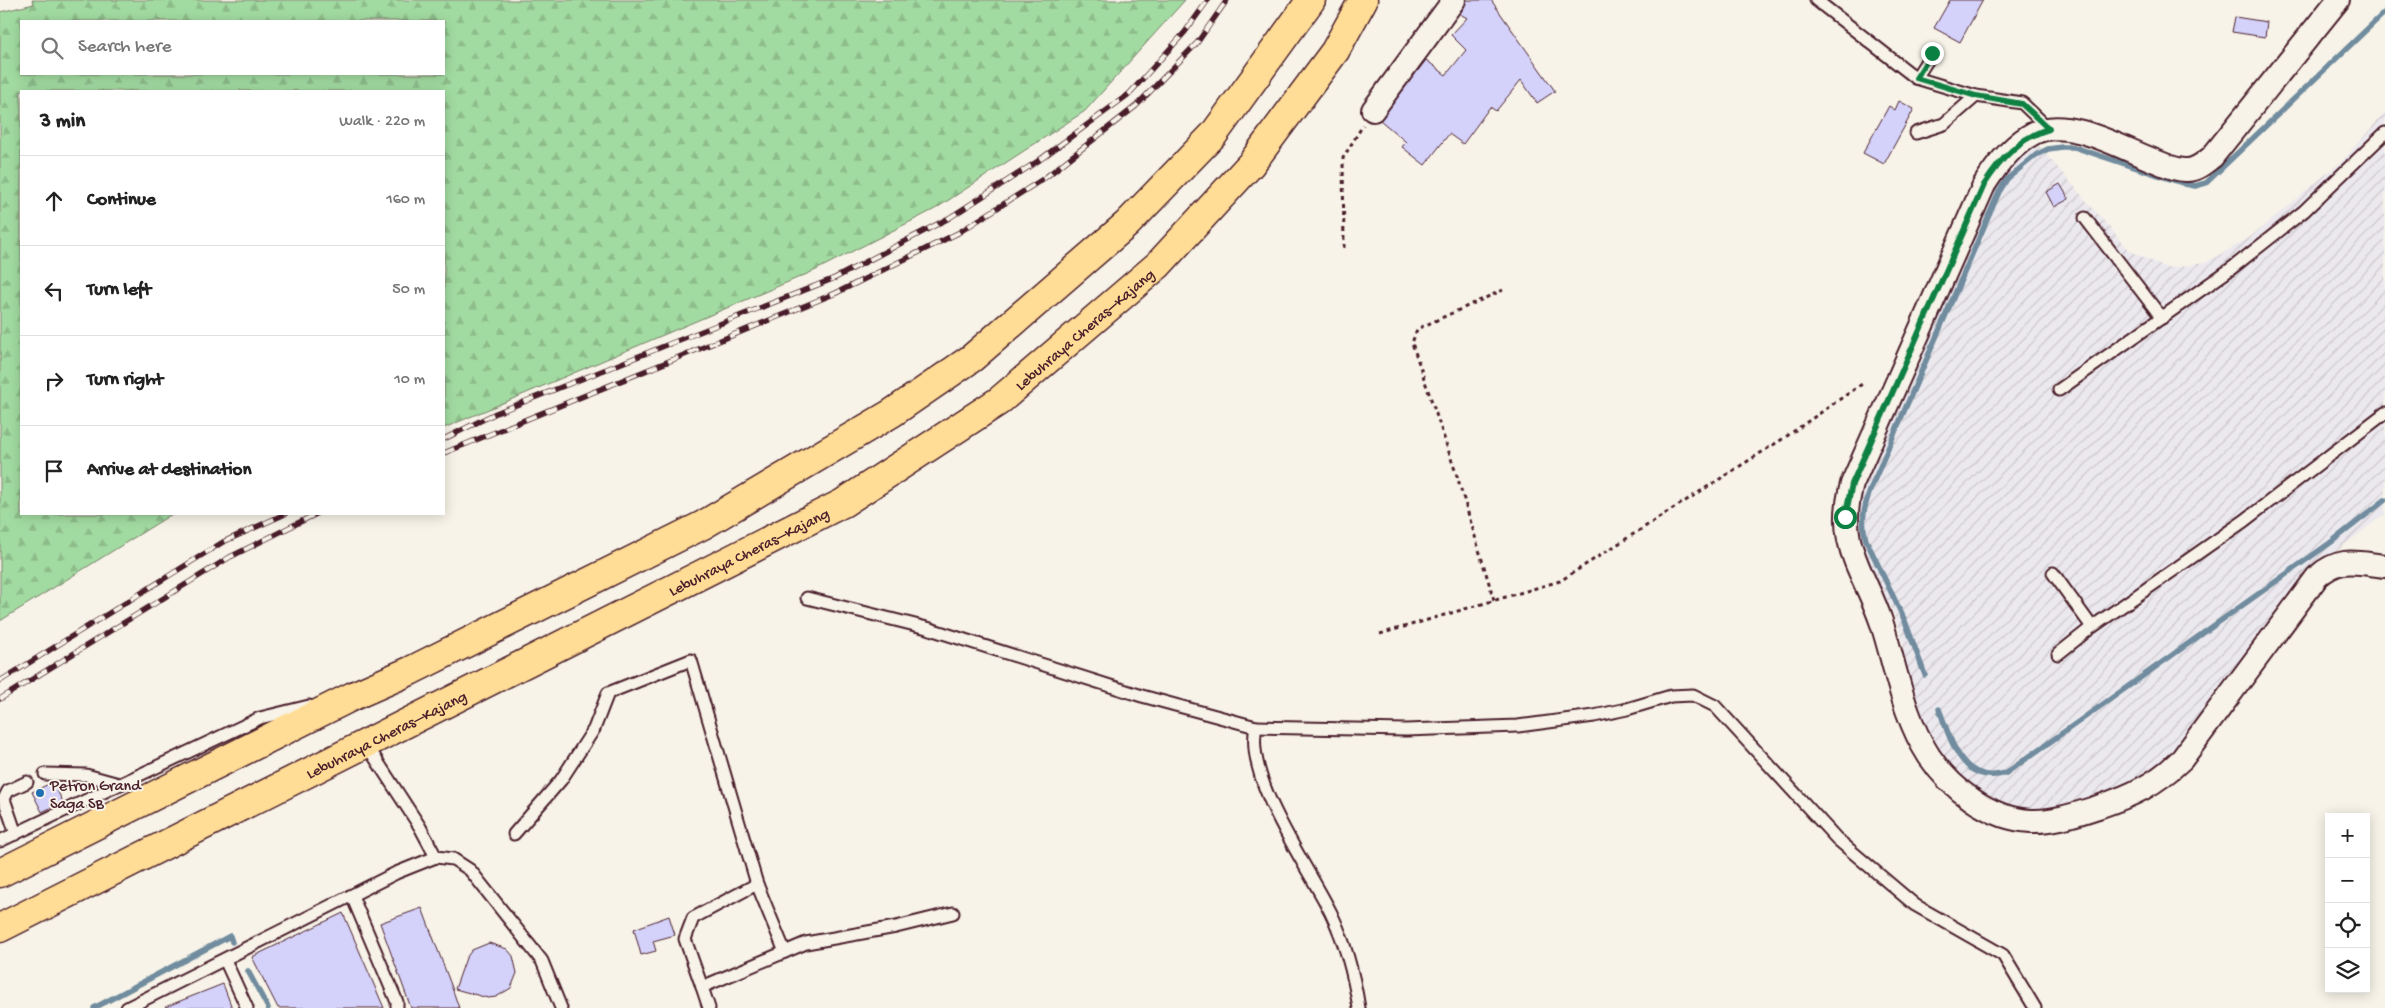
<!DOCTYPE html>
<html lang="en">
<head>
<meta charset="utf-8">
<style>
  body { margin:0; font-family:"Gochi Hand",sans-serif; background:#f6f6f6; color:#222 }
  .controls { position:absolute; right:15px; bottom:15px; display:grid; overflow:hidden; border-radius:0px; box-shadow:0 2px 12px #0003 }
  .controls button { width:45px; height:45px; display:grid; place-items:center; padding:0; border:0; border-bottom:1px solid #e0e0e0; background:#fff; color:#222; font:25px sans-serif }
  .stop { position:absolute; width:15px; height:15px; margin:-11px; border:4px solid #0b8043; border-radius:50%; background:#fff }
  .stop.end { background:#0b8043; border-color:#fff; box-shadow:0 1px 5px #0008 }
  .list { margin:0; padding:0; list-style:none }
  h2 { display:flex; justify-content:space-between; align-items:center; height:65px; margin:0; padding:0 20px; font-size:21px }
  h2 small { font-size:16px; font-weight:400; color:#767676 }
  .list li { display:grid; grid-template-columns:32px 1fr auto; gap:15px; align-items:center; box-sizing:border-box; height:90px; padding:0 20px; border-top:1px solid #e0e0e0 }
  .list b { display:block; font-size:19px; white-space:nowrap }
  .list em { font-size:16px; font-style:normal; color:#767676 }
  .icon { flex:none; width:28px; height:28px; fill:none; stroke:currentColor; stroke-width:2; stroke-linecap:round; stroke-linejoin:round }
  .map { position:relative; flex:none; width:2385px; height:1008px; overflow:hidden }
  .search { position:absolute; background:#fff; box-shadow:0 2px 12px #0003; left:20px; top:20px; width:425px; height:55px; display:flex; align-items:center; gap:12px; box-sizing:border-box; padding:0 18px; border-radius:0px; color:#767676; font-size:19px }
  .panel { position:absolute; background:#fff; box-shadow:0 2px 12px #0003; left:20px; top:90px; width:425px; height:425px; border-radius:0px }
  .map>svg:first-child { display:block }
</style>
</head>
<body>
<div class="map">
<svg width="2385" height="1008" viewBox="0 0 2385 1008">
  <defs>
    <pattern id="industrial-furrows" width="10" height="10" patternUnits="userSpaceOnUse" patternTransform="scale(1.25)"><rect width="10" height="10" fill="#ece9ee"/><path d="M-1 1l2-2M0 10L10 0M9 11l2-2" fill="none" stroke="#ccc7cc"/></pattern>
    <pattern id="forest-firs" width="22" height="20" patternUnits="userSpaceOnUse" patternTransform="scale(1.25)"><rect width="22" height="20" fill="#a2dba1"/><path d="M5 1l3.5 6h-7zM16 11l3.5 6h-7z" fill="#8dbc8b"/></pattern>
  </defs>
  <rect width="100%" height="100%" fill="#f7f3e8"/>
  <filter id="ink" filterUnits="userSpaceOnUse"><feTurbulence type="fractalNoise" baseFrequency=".02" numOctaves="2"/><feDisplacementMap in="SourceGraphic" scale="10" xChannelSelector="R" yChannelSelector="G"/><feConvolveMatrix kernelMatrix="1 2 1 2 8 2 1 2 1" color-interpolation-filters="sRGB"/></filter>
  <g filter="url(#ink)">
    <polygon fill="url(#industrial-furrows)" points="2385,113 2385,514 2314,568 2173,755 2128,788 2061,810 2030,811 1997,801 1970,785 1946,760 1930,737 1907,680 1902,636 1892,610 1857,538 1856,497 1994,184 2023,153 2039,146 2130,251 2167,268 2205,263 2249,238 2342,161"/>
    <path fill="url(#forest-firs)" stroke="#767d66" fill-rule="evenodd" d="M32,0H1185L1085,111L935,209L814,271L444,428V91H21V514H172L0,621V12L34,4ZM21,21H444V74H21Z"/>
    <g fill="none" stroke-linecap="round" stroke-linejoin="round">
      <g stroke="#708c9e" stroke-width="5.5">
        <path d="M1925,675L1905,621L1866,540C1860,519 1865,503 1873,483L1999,192L2007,179L2036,155L2048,149L2062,147H2074L2185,184L2195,186L2206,183L2385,12"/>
        <path d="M1939,709C1951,740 1962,786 2006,773L2330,543L2385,500"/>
        <polyline points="248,971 268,1008"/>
        <polyline points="94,1008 230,936 232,942"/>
      </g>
    </g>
    <g fill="#d4d2fb" stroke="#4a1f2b">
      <polygon points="1467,0 1491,0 1555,91 1537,103 1521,80 1496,111 1490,107 1463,144 1449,134 1425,165 1402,147 1406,142 1380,120 1426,60 1446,75 1466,50 1451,35 1467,18 1460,14"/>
      <polygon points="1950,0 1983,0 1960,42 1934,28"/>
      <polygon points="2235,17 2267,22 2265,37 2232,32"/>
      <polygon points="1899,101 1914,109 1884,164 1863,153 1889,106 1895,110"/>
      <polygon points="2060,184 2069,199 2054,207 2046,192"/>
      <polygon points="53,782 63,802 42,812 32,792"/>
      <polygon points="422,908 451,985 459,1008 411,1008 380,923"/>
      <polygon points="343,913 384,1008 278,1008 252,957"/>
      <polygon points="669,916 675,935 653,941 656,951 641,955 634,929"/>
      <polygon points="489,943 507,949 513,956 517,973 511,988 496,997 488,998 455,989 466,958 472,950"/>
      <polygon points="223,984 232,1008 165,1008 165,1007"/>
    </g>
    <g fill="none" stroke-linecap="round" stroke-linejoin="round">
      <defs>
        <g id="service">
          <polyline points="1816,0 1916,78 1976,96 2022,103 2049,129"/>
          <polyline points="1916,78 1932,53"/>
          <polyline points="1916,133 1944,124 1976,96"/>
          <polyline points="2085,218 2162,318"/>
          <polyline points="2059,390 2232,268 2304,211 2385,133"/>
          <polyline points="2053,573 2092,627"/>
          <path d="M807,598L927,628L1142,696L1256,727C1244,779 1308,866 1331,913C1345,942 1354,976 1359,1008"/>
          <polyline points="2058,654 2092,627 2244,521 2385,413"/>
          <polyline points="1256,727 1406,730 1518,726 1594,716 1627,709 1671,696 1693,695 1715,706 1837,839 1915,905 2003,955 2035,1008"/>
          <polyline points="366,744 420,827 436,857 453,859 470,870 542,961 561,1008"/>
          <polyline points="45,774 86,775 119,784"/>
          <polyline points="16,834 4,799 8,791 27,782"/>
          <polyline points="514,834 561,780 594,729 608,693 691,660 757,884 785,952"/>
          <polyline points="0,841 260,718 309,706"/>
          <polyline points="352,896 397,1002 397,1008"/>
          <polyline points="225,960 247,1008"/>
          <polyline points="702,987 685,939 693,918 757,884"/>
          <polyline points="127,1008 396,873 436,857"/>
          <polyline points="709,1008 702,987 806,943 896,927 953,913"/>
        </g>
        <g id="minor">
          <path d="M2338,0L2212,157C2204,163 2196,171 2185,170C2174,170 2163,164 2153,160C2121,148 2067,116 2034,133C2013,144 1996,166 1984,185L1852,484C1835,545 1864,570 1882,624C1896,668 1903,716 1929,756C1951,789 1990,819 2031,821C2054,822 2076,814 2098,807C2133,795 2155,785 2182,759L2317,577C2340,556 2357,563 2385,566"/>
          <polyline points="1373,110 1454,0"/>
        </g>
        <g id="motorway">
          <polyline points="0,873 353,696 410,671 703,525 892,413 972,358 1127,224 1214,134 1311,0"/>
          <path id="s1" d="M0,928L843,503L999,401L1158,265L1251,164L1335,51L1363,0"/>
        </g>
      </defs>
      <use href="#service" stroke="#4a1f2b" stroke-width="15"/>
      <use href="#minor" stroke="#4a1f2b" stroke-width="26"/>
      <use href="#motorway" stroke="#4a1f2b" stroke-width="31"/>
      <g stroke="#4a1f2b" stroke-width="3" stroke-dasharray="4 4" stroke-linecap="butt">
        <polyline points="1344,248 1343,158 1363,125"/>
        <polyline points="1494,600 1457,476 1412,343 1417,329 1503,290"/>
        <polyline points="1380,634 1560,581 1784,438 1862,384"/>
      </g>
      <use href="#service" stroke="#f7f3e8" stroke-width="11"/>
      <use href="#minor" stroke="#f7f3e8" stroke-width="22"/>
      <use href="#motorway" stroke="#ffdd96" stroke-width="28"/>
      <defs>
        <g id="rail">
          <polyline points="444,439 496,413 835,278 949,218 1038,161 1129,94 1185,32 1208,0"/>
          <polyline points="444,453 836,293 958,233 1046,177 1136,106 1197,43 1227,0"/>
          <polyline points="0,681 223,542 285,514"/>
          <polyline points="0,699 230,557 316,514"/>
        </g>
      </defs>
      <use href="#rail" stroke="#4a1f2b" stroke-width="5.5"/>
      <use href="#rail" stroke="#f7f3e8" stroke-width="4" stroke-dasharray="11" stroke-linecap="butt"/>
    </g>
  </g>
  <g fill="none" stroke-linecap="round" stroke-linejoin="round" filter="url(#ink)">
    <path stroke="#0b8043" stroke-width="6" d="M1845,517L1852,484L1984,185C2000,160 2020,137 2049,129L2022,104L1976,96L1916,78L1932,53"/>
  </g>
  <circle fill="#1f6fb2" stroke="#f7f3e8" stroke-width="2" cx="40" cy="793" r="5"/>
  <g text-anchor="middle" stroke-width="4" stroke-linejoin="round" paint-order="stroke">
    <g font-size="16" fill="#4a1f2b" stroke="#f7f3e8">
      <text dy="6" stroke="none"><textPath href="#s1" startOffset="1242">Lebuhraya Cheras–Kajang</textPath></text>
      <text dy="6" stroke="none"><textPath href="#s1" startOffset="838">Lebuhraya Cheras–Kajang</textPath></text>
      <text dy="6" stroke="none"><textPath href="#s1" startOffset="432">Lebuhraya Cheras–Kajang</textPath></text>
    </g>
    <g font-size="16" fill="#4a1f2b" stroke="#f7f3e8" text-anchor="start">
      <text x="50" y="790">Petron Grand<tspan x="50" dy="18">Saga SB</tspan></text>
    </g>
  </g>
</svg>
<div class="controls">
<button>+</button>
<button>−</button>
<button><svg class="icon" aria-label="locate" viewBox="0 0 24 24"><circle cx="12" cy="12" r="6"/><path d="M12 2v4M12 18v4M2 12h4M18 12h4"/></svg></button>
<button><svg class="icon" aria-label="layers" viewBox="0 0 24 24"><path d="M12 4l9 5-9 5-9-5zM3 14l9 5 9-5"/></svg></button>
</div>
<div class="stop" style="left:1845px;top:517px"></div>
<div class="stop end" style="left:1932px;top:53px"></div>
<div class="search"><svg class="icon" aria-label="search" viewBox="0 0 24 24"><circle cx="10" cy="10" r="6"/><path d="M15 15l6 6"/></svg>Search here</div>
<section class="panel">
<h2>3 min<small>Walk · 220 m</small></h2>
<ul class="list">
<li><svg class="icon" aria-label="ahead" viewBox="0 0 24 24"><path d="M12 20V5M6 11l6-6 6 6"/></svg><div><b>Continue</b></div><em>160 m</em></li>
<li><svg class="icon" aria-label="left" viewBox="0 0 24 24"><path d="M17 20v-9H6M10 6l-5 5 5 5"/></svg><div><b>Turn left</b></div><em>50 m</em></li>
<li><svg class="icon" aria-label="right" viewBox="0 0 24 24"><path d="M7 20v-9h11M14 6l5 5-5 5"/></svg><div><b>Turn right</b></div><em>10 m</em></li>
<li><svg class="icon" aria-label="arrive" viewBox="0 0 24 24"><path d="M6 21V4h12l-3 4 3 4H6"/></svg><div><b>Arrive at destination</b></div></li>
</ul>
</section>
</div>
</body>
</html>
